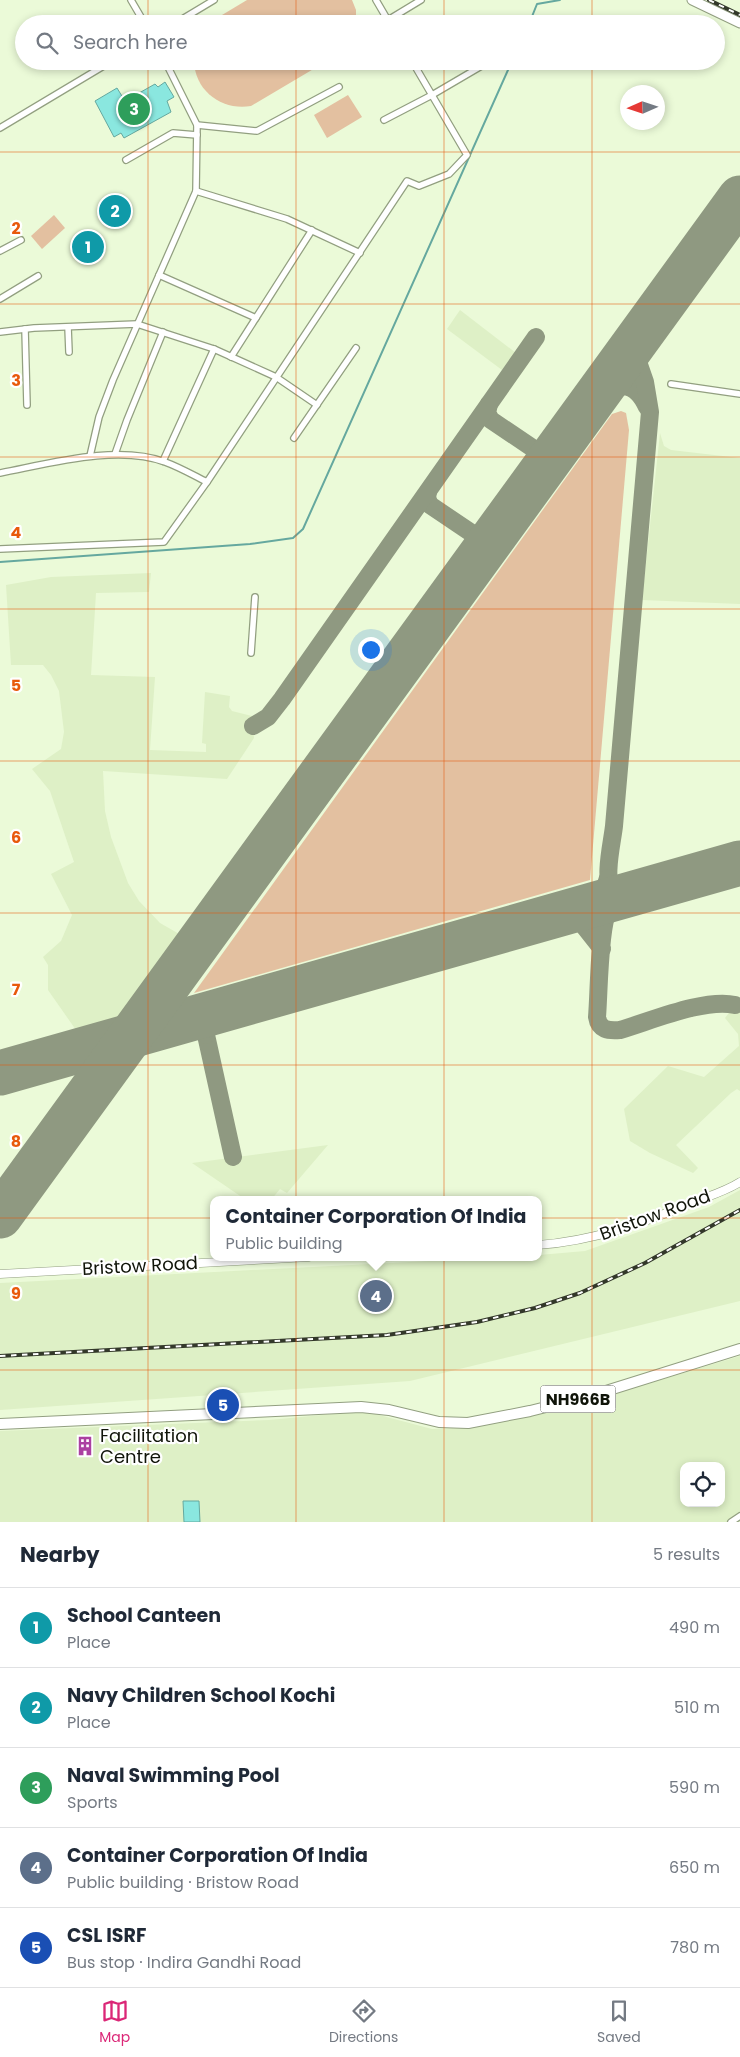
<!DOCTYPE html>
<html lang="en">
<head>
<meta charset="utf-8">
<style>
  body { margin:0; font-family:Poppins,sans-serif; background:#f6f6f7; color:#1f2937 }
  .controls { position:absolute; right:15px; bottom:15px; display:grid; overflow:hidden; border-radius:10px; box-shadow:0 2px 8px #0003 }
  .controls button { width:45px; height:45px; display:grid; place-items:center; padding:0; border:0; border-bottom:1px solid #e0e1e3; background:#fff; color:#1f2937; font:25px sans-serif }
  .compass { position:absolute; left:620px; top:85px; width:45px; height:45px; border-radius:50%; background:#fff; box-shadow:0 2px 8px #0003; rotate:267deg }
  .you { position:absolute; left:370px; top:649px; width:18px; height:18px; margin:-12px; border:4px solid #fff; border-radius:50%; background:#1a73e8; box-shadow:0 0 0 8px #1a73e833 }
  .badge { display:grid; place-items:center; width:32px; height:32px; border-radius:50%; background:#db2777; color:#fff; font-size:16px; font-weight:700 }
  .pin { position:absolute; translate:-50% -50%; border:2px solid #fff; box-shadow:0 1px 5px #0006 }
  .popup { position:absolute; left:210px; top:1196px; width:332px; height:65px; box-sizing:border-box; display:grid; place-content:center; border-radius:10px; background:#fff; filter:drop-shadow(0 1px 4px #0005); font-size:16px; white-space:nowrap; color:#747a83 }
  .popup b { font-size:19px; color:#1f2937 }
  .popup::after { content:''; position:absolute; left:50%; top:100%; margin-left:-10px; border:10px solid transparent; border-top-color:#fff }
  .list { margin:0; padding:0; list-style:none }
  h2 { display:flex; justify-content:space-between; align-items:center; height:65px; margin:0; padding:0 20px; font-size:21px }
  h2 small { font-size:16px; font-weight:400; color:#747a83 }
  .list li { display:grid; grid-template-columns:32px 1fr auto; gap:15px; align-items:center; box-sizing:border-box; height:80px; padding:0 20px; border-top:1px solid #e0e1e3 }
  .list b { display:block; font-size:19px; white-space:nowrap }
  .list p { margin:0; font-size:16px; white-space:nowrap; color:#747a83 }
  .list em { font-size:16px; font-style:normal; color:#747a83 }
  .icon { flex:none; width:28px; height:28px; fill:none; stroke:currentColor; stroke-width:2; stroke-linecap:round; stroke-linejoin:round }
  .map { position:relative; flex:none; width:740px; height:1522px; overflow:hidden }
  .search { position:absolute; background:#fff; box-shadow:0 2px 8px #0003; left:15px; right:15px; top:15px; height:55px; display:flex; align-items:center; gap:12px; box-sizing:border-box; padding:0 18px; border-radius:28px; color:#747a83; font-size:19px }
  .sheet { height:465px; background:#fff }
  nav { display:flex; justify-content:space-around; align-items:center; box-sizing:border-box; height:70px; border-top:1px solid #e0e1e3; background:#fff; font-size:14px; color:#747a83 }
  nav a { display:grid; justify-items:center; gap:2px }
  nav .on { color:#db2777 }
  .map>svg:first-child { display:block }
</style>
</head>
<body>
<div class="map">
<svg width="740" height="1522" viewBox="0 0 740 1522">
  <rect width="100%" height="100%" fill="#ebfad8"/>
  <g fill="#def0c6" fill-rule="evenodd">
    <polygon points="460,310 516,353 502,370 447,329"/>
    <polygon points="660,433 664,446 671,450 740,458 740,604 642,600"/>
    <polygon points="151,573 149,592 96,593 91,675 155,677 150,750 206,752 206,744 202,743 205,692 230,696 229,707 232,711 252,716 254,738 227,779 103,771 105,811 111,837 128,883 139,901 160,923 181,935 121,1019 76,1030 48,990 48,965 43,957 61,941 72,915 51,874 74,862 50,791 32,769 61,749 64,732 59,691 51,675 43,665 11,665 6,585 51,577"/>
    <polygon points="740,999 740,1091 737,1089 731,1093 676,1145 698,1168 693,1173 650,1153 630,1141 624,1109 668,1066 704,1077 739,1046 738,1034 725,1018"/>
    <polygon points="328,1145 287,1193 280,1189 271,1200 246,1200 192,1163"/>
    <polygon points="740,1190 740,1301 410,1381 0,1410 0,1283 507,1257 538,1257 539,1255 585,1251 709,1207"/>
    <path d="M740,1356V1522H0V1431L269,1420L364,1411L432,1429L474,1427L567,1408ZM684,1466H721V1503H684Z"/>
  </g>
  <g fill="#e3c0a0">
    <polygon points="247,0 352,0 356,10 356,24 207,24"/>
    <path d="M194,61H327L251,106C223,111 195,92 194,61Z"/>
    <polygon points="348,95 362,117 327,138 314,115"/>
    <polygon points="54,215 65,228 42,249 31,236"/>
    <polygon points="621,411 626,413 629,430 590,880 194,993 612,414"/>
  </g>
  <g fill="#8ae7df" stroke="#65a89f">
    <polygon points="165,82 174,97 167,101 171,112 124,138 121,133 114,137 95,101 117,88 125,101 155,84 158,87"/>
    <polygon points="183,1501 199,1501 200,1522 184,1522"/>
  </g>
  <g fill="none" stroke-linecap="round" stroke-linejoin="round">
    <g stroke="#65a89f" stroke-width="2">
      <polyline points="529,24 537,4 560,0"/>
      <polyline points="0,562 250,544 293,538 303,529 512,61"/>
    </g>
    <g stroke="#8f9981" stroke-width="18">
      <path d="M591,403C612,386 632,374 647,407"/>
      <polyline points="489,404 487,413 491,420 537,451 545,454 555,452"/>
      <polyline points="428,492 427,498 430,505 476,536 485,539 494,536"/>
      <polyline points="253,726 268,717 282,699 536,337"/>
      <path d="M626,896L613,894C603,879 612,844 614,826L650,412L645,382L637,359V351L650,321"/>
      <path d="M626,896C619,900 612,904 608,911C599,929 599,994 597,1017C599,1030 608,1031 620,1030C651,1021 705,998 735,1005"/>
      <polyline points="591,906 602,897 608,878"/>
      <polyline points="572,911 602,949"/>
      <path d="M219,1011C210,1017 206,1025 206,1035L233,1157"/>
      <polyline points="182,1021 198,1026 206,1035"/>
    </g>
    <g stroke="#8f9981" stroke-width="45">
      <polyline points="0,1073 740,863"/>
      <polyline points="0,1216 740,198"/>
    </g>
    <defs>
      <g id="minor">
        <polyline points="131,0 145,24"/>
        <polyline points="376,0 390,24"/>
        <polyline points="388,20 421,0"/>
        <polyline points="174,24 214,0"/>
        <polyline points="384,120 432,95 490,61"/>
        <polyline points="197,125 257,131 339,87"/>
        <polyline points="0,128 112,61"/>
        <polyline points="126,160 173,133 197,135"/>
        <polyline points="196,191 287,219 360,253"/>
        <polyline points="0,251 21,240"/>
        <polyline points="159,275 256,318"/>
        <polyline points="0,299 38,276"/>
        <polyline points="68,327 69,352"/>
        <polyline points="25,329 27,405"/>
        <polyline points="0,332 34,328 137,324 214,349 276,377 317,405"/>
        <polyline points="231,357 312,230"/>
        <polyline points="671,384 740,394"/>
        <polyline points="294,438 356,348"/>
        <polyline points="115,454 127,420 163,332"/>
        <polyline points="90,456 99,417 113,380 196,191 197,125 165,61"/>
        <polyline points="163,461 214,349"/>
        <path d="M0,473C48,464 117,444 165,462C179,467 193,475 207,482"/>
        <polyline points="0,549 164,542 207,482 407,181 419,186 449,174 467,155 412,61"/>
        <polyline points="251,653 255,597"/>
        <polyline points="731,1522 740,1516"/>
      </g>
      <g id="tertiary">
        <path d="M538,1245C594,1241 643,1223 694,1202C709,1196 726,1191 740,1182"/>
        <polyline points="0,1274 309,1257"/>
      </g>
      <polyline id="primary" points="692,0 740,23"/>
      <polyline id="trunk" points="0,1424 361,1407 389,1410 439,1422 468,1423 530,1411 590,1396 740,1349"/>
    </defs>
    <use href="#minor" stroke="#929f80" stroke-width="8"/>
    <use href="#tertiary" stroke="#929f80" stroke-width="9"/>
    <use href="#primary" stroke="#929f80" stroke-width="11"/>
    <use href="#trunk" stroke="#929f80" stroke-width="12"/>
    <use href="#minor" stroke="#fff" stroke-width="5.5"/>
    <use href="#tertiary" stroke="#fff" stroke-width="8"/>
    <use href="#primary" stroke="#fff" stroke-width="9"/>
    <use href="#trunk" stroke="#fff" stroke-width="10"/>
    <defs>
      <g id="rail">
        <polyline points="709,0 740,15"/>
        <polyline points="0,1356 387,1335 477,1322 535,1308 580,1293 645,1263 740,1210"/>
      </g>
    </defs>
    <use href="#rail" stroke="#33382a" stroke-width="4"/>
    <use href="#rail" stroke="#fff" stroke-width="2" stroke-dasharray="5.5" stroke-linecap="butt"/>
  </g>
  <path fill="none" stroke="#e8590c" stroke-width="1" stroke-opacity="0.55" d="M148,0V24M296,0V24M444,0V24M592,0V24M148,61V1522M296,61V1522M444,61V1522M592,61V1522M0,152H740M0,304H740M0,457H740M0,609H740M0,761H740M0,913H740M0,1065H740M0,1218H740M0,1370H740"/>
  <defs>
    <symbol id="building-bare" viewBox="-9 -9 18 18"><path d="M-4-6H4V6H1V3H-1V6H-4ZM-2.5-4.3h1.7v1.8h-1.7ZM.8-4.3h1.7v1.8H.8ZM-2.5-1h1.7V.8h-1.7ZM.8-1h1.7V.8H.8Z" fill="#ab40a1" stroke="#fff" stroke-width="2.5" paint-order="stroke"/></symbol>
  </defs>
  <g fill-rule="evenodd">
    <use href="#building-bare" x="71" y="1432" width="28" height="28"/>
  </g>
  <g text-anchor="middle" stroke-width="4.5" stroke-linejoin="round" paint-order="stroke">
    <rect fill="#fff" stroke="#585a53" stroke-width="1" x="540.5" y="1385.5" width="75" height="27" rx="4"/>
    <g font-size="16" font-weight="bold" fill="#101409">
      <text x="578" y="1405">NH966B</text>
    </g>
    <g font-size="18" fill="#101409" stroke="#fff">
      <text transform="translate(655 1215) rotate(-20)" y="6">Bristow Road</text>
      <text transform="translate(140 1266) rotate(-3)" y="6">Bristow Road</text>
    </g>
    <g font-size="18" fill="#101409" stroke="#fff" text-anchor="start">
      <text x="100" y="1442">Facilitation<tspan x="100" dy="21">Centre</tspan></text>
    </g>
  </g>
  <g font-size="16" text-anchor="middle" font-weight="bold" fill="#e8590c" stroke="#fff" stroke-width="4.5" stroke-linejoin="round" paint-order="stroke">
    <text x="16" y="234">2</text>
    <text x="16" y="386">3</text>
    <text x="16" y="538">4</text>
    <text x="16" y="691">5</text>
    <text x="16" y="843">6</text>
    <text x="16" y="995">7</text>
    <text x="16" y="1147">8</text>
    <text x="16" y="1299">9</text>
  </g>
</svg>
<div class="controls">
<button><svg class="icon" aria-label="locate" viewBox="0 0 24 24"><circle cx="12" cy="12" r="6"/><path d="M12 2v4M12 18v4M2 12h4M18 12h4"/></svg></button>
</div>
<svg class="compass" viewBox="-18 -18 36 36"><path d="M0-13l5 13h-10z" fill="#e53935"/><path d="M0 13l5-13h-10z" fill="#747a83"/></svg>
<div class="you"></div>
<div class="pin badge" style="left:88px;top:247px;background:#0f9aa8">1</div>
<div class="pin badge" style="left:115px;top:211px;background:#0f9aa8">2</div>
<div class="pin badge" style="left:134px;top:109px;background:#2e9e5b">3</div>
<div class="pin badge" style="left:376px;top:1296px;background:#5c6f8a">4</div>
<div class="popup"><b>Container Corporation Of India</b>Public building</div>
<div class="pin badge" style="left:223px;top:1405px;background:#1a4fb4">5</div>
<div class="search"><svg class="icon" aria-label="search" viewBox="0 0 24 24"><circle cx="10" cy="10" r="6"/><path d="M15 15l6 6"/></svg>Search here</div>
</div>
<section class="sheet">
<h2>Nearby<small>5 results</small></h2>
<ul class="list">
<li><span class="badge" style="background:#0f9aa8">1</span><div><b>School Canteen</b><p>Place</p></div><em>490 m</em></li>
<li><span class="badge" style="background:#0f9aa8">2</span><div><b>Navy Children School Kochi</b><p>Place</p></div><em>510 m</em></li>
<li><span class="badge" style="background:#2e9e5b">3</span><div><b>Naval Swimming Pool</b><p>Sports</p></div><em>590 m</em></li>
<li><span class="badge" style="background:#5c6f8a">4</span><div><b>Container Corporation Of India</b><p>Public building · Bristow Road</p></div><em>650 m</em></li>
<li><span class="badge" style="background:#1a4fb4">5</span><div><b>CSL ISRF</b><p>Bus stop · Indira Gandhi Road</p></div><em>780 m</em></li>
</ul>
</section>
<nav>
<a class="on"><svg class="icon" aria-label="map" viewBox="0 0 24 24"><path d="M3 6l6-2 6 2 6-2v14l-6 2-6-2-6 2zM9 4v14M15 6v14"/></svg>Map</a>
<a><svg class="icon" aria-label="directions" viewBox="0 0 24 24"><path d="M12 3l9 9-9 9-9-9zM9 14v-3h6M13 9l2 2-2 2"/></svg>Directions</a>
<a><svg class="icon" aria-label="saved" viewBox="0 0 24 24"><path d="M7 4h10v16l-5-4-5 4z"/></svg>Saved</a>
</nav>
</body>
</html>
